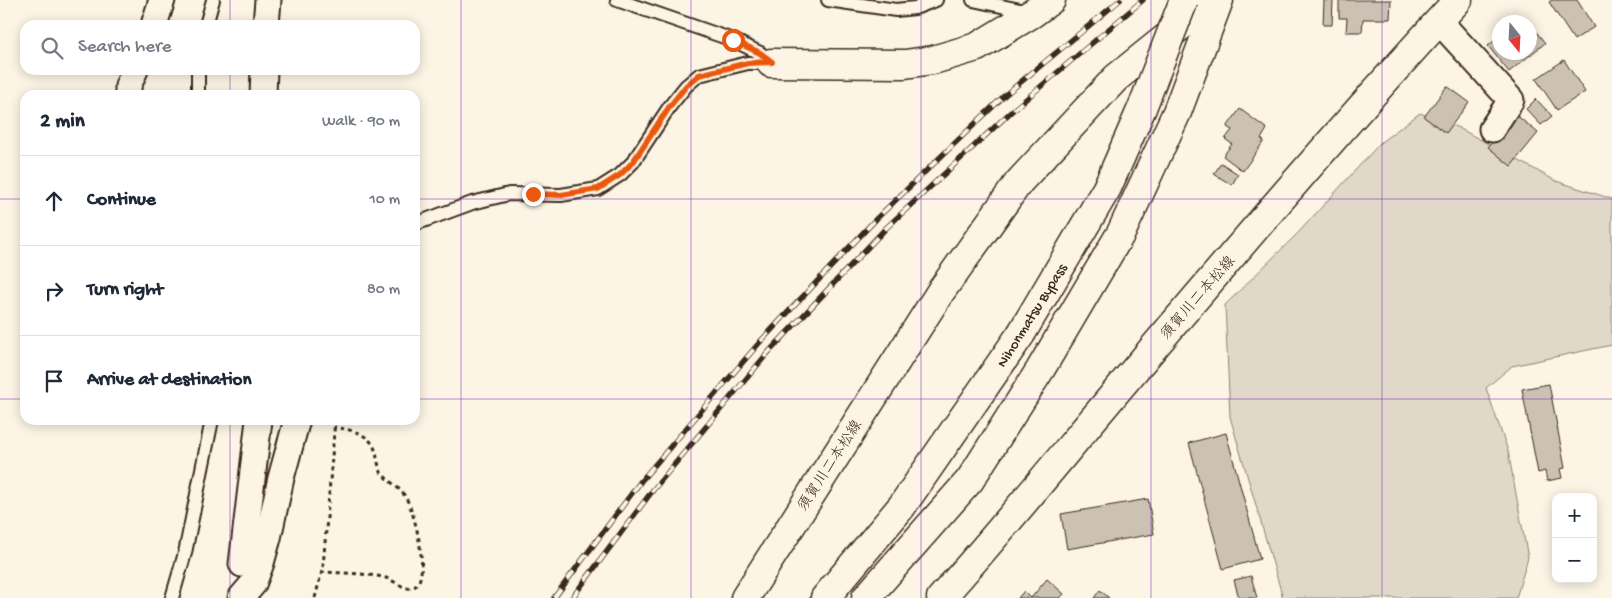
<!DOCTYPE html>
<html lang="en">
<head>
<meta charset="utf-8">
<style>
  body { margin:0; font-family:"Gochi Hand","Klee One",sans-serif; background:#f6f6f7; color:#1f2937 }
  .controls { position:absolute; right:15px; bottom:15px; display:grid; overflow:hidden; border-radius:10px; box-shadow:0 2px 12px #0003 }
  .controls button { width:45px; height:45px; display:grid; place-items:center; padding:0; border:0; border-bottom:1px solid #e0e1e3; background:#fff; color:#1f2937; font:25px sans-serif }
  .compass { position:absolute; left:1492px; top:15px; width:45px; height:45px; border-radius:50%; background:#fff; box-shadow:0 2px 12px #0003; rotate:162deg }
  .stop { position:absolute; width:15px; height:15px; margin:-11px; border:4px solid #ea580c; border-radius:50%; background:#fff }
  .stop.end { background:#ea580c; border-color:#fff; box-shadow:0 1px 5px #0008 }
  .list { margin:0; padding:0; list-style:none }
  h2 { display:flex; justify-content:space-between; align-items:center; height:65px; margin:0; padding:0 20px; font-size:21px }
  h2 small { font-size:16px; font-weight:400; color:#747a83 }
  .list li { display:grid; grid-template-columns:32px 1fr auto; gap:15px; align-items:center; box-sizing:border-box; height:90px; padding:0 20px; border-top:1px solid #e0e1e3 }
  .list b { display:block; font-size:19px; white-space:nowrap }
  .list em { font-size:16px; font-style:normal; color:#747a83 }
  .icon { flex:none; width:28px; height:28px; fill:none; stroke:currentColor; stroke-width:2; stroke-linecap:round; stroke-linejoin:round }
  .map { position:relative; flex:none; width:1612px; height:598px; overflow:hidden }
  .search { position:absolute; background:#fff; box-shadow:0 2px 12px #0003; left:20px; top:20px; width:400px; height:55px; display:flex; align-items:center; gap:12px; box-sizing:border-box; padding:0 18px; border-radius:15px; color:#747a83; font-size:19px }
  .panel { position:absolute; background:#fff; box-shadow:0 2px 12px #0003; left:20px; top:90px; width:400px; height:335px; border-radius:15px }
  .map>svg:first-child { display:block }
</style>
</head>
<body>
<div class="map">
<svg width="1612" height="598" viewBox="0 0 1612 598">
  <rect width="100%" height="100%" fill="#fcf5e5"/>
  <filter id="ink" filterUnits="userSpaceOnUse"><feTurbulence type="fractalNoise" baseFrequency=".02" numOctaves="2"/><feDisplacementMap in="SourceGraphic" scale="10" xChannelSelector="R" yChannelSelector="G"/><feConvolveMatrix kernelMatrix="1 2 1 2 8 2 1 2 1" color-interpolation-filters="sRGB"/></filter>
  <g filter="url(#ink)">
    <polygon fill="#e0d8c8" stroke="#8e8173" points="1420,113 1459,128 1556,181 1612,199 1612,345 1512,366 1486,388 1508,451 1528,558 1516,598 1283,598 1230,417 1225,305 1298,233 1381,142"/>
    <g fill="#ccc2b3" stroke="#3b2a1e">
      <polygon points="1324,0 1333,0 1332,25 1323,25"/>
      <polygon points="1339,0 1391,0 1390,19 1363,19 1362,32 1346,32 1347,18 1339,18"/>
      <polygon points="1552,0 1577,0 1594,27 1574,40 1549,2"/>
      <polygon points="1530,24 1545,43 1509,72 1488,46 1500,36 1500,52 1530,52"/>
      <polygon points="1564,60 1585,92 1557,110 1536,79"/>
      <polygon points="1447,86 1469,102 1446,133 1424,117"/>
      <polygon points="1536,99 1552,116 1541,125 1526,109"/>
      <polygon points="1240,109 1267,129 1261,139 1264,141 1243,171 1223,156 1232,144 1225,139 1232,130 1227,127"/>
      <polygon points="1515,114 1538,133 1511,166 1488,147"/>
      <polygon points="1221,163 1238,174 1232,185 1214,174"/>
      <polygon points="1549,384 1565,468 1560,469 1562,478 1547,481 1545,471 1538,473 1522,389"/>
      <polygon points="1226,433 1260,559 1223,569 1189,443"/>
      <polygon points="1148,499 1154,534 1067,549 1061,514"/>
      <polygon points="1251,576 1257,598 1239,598 1234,580"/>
      <polygon points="1047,579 1064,594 1060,598 1018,598 1024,591 1031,598"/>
      <polygon points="1100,590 1109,598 1094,598"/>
    </g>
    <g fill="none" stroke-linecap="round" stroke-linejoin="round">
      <defs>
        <g id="lane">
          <polyline points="617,0 733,40 760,53 771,63"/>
          <polyline points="828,0 896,10 915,8 936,0"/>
          <polyline points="973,0 1029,12"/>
          <polyline points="206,25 213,0"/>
          <polyline points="198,95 198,70"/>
          <polyline points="415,224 472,203 509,194 561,195 598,189 620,175 633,162 670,106 686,86 699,75 748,63 771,63"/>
          <polyline points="172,598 185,553 212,420"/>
        </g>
        <g id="street">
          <polyline points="1439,21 1511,100 1492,129"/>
          <polyline points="154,25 162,0"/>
          <polyline points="266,25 268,0"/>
          <polyline points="128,95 128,86 135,70"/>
          <polyline points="263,95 264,70"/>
          <polyline points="242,564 259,420"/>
          <polyline points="241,598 253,584 261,563 268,538 281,478 297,420"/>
        </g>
        <g id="secondary">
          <polyline points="771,63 905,64 933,60 977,47 1033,13 1051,0"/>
          <polyline points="745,598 941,291 1019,182 1116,78 1213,0"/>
          <path d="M941,598C1003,529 1061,457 1121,386C1231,256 1342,126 1458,0"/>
        </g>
        <g id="highway">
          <polyline points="825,598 902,506 1021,334"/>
          <polyline points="866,598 970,480 1040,370 1121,233 1177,112 1219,0"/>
        </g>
      </defs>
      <use href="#lane" stroke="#3b2a1e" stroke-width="16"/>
      <use href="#street" stroke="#3b2a1e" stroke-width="29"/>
      <use href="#secondary" stroke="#3b2a1e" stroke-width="31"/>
      <use href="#highway" stroke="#3b2a1e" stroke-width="31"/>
      <g stroke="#3b2a1e" stroke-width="3" stroke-dasharray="4 4" stroke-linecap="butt">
        <path d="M321,572C342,573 366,573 386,578C394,580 406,592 414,587C431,578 415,514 407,500C402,488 388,482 381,472C376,462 378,448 369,440C360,431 346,429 334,427"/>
        <polyline points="315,598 323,567 335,420"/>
      </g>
      <use href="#lane" stroke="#fcf5e5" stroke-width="12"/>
      <use href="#street" stroke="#fcf5e5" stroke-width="25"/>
      <use href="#secondary" stroke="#fcf5e5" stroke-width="28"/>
      <use href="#highway" stroke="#fcf5e5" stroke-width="28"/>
      <defs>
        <g id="rail">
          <polyline points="554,598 641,481 760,342 877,218 1005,95 1120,0"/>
          <polyline points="572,598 653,490 766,355 886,228 1013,110 1143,0"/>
        </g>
      </defs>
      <use href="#rail" stroke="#3b2a1e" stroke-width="5.5"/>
      <use href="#rail" stroke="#fcf5e5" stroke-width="4" stroke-dasharray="11" stroke-linecap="butt"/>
      <defs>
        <polyline id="highway-bridge" points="1021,334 1107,188 1142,108 1184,0"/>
      </defs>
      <use href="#highway-bridge" stroke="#3b2a1e" stroke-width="31" stroke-linecap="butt"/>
      <use href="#highway-bridge" stroke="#fcf5e5" stroke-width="28"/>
    </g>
  </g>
  <g fill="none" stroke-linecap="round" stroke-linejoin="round" filter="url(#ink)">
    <polyline stroke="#ea580c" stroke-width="6" points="533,194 561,195 598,189 620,175 633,162 670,106 686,86 699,75 748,63 772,62 760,53 733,40"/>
  </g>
  <path fill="none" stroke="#7b2cbf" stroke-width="1" stroke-opacity="0.55" d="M230,0V25M461,0V598M691,0V598M921,0V598M1151,0V598M1382,0V598M230,70V95M0,199H25M415,199H1612M0,399H25M415,399H1612M230,420V598"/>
  <g text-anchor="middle" stroke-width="4.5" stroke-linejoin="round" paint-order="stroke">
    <g font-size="15" fill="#3b2a1e" stroke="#fcf5e5">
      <text transform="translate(1197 297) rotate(-49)" y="5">須賀川二本松線</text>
      <text transform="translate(1031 315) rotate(-58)" y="5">Nihonmatsu Bypass</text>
      <text transform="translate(829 465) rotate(-57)" y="5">須賀川二本松線</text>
    </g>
  </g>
</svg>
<div class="controls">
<button>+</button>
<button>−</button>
</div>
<svg class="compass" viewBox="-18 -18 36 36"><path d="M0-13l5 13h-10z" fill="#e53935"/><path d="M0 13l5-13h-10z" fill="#747a83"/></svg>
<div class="stop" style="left:733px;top:40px"></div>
<div class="stop end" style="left:533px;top:194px"></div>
<div class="search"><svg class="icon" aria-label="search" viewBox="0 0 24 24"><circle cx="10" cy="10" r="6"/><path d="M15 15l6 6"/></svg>Search here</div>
<section class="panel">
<h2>2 min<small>Walk · 90 m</small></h2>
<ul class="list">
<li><svg class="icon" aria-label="ahead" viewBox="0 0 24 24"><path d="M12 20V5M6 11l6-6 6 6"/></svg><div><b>Continue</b></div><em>10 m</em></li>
<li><svg class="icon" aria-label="right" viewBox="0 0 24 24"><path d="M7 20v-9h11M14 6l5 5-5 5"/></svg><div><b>Turn right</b></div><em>80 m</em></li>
<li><svg class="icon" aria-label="arrive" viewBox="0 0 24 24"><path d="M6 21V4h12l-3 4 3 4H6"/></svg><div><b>Arrive at destination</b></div></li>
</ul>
</section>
</div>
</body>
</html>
